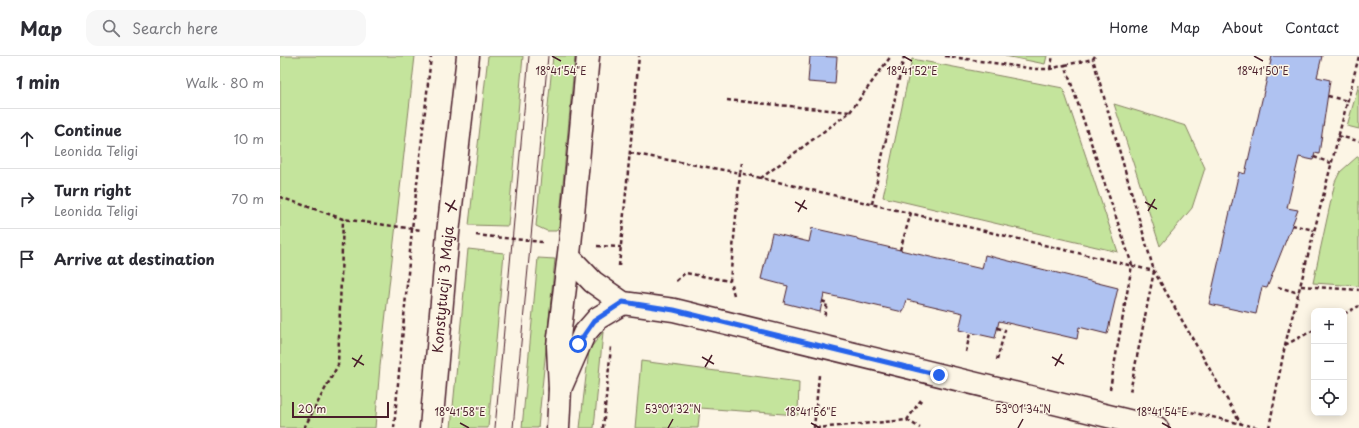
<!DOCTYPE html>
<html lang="en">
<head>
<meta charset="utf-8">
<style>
  body { margin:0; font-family:"Playpen Sans",sans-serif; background:#f7f7f7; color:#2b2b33 }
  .controls { position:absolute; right:12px; bottom:12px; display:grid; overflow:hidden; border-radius:8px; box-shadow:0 2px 10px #0003 }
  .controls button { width:36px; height:36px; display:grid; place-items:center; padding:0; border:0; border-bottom:1px solid #e1e1e2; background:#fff; color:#2b2b33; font:20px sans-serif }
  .scale { position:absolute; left:12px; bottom:10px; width:97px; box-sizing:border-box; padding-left:4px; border:2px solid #4a1f2b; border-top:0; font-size:11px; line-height:14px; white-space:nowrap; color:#4a1f2b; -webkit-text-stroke:3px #fcf5e5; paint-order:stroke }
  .stop { position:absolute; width:12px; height:12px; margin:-9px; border:3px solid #2563eb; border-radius:50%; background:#fff }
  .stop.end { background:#2563eb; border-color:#fff; box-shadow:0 1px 4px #0008 }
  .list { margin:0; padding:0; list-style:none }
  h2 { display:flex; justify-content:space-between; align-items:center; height:52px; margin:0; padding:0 16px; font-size:17px }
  h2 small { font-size:13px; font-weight:400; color:#7c7c81 }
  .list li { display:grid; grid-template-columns:26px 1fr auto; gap:12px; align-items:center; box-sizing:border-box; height:60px; padding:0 16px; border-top:1px solid #e1e1e2 }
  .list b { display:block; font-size:15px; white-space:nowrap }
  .list p { margin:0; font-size:13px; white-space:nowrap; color:#7c7c81 }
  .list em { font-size:13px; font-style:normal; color:#7c7c81 }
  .icon { flex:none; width:22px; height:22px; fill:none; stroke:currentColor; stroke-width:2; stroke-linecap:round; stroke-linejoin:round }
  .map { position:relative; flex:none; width:1079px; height:372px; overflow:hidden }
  header { display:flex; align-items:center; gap:24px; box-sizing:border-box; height:56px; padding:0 20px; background:#fff; border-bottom:1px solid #e1e1e2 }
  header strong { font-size:19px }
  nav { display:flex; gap:22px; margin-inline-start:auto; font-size:14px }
  .search { width:280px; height:36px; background:#f7f7f7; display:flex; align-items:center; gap:10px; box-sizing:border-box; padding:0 14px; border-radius:12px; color:#7c7c81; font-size:15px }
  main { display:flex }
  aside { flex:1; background:#fff }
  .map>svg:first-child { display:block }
</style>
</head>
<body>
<header>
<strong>Map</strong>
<div class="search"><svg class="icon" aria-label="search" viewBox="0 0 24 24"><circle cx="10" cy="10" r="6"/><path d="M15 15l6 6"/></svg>Search here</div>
<nav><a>Home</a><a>Map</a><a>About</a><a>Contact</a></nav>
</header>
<main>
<aside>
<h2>1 min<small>Walk · 80 m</small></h2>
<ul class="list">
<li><svg class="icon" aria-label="ahead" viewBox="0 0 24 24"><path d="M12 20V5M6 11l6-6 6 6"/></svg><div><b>Continue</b><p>Leonida Teligi</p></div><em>10 m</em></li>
<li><svg class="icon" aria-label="right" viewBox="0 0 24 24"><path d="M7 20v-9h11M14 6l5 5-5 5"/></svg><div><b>Turn right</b><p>Leonida Teligi</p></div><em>70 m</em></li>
<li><svg class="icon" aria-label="arrive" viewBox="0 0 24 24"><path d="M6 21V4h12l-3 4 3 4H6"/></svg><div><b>Arrive at destination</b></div></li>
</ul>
</aside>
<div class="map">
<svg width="1079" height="372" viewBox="0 0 1079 372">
  <rect width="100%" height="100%" fill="#fcf5e5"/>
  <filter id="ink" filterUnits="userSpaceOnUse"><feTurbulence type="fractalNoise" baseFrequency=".025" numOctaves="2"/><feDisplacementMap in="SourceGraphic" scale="8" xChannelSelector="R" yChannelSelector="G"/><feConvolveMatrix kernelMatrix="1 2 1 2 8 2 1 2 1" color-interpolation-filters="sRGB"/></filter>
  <g filter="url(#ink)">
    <g fill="#c4e49c" stroke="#878264">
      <polygon points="0,0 135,0 100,310 95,372 0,372"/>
      <polygon points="208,0 243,0 228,170 189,169"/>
      <polygon points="273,0 295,0 279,170 276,175 267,175 256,170"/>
      <polygon points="725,0 767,0 765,8"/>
      <polygon points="632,3 783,32 838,196 603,141"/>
      <polygon points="1079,28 1079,73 1067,70"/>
      <polygon points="834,48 906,70 925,112 912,152 880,190"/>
      <polygon points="1077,101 1079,101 1079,230 1033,227 1055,126 1060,116"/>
      <polygon points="188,193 224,197 208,372 171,372"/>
      <polygon points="258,202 275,203 258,372 242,372"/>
      <polygon points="323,276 314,372 300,372 309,294"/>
      <polygon points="361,305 519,326 518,359 420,352 418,372 355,372"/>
    </g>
    <g fill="#afc2f1" stroke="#4a1f2b">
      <polygon points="530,0 557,1 555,28 528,26"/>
      <polygon points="992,0 1042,0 1037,21 1050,24 1039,98 1035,97 1033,104 1019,101 1007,152 1018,154 987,232 982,231 976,258 929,248 959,116 965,118"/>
      <polygon points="532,172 577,182 577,184 702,213 705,199 838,232 827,278 799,271 797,283 719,265 715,282 679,274 683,257 627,244 623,256 544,238 540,256 504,247 508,230 481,223 492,177 529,186"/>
    </g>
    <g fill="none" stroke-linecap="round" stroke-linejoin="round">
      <defs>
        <g id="minor">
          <polyline points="289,201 313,226 343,247 394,254 877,372"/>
          <polyline points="280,333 304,278 318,262 343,247"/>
        </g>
        <g id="tertiary">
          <path id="s1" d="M151,372L168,177L188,0"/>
          <polyline points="278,372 280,333 278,290 290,189 308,0"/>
        </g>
      </defs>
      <use href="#minor" stroke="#4a1f2b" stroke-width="25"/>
      <use href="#tertiary" stroke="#4a1f2b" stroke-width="25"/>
      <g stroke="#4a1f2b" stroke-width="2.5" stroke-dasharray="4 3" stroke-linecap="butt">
        <polyline points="665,0 755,13 770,13 785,9 852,209 830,333"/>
        <polyline points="815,0 813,3 874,215 850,336"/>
        <polyline points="785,9 813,3"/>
        <polyline points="770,13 773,0"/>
        <polyline points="1048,40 1067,45"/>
        <polyline points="447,44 570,56 481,122 874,215 961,368"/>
        <polyline points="570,56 611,0"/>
        <polyline points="1058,80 1079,85"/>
        <polyline points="350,97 460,117 462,107"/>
        <polyline points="1034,101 1051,107"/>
        <polyline points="0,141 63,163 141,174"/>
        <polyline points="592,148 624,0"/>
        <polyline points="1012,169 1034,174"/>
        <polyline points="196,179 262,186"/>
        <polyline points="317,190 341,191"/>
        <polyline points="620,194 631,157"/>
        <polyline points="339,210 359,0"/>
        <polyline points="396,225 405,217 450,225"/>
        <polyline points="1021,230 1079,234"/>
        <polyline points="998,231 1019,237"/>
        <polyline points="454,239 450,225 460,117 481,122"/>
        <polyline points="542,245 547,247 544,262"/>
        <polyline points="1064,258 1079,250"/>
        <polyline points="1005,289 1034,274"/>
        <polyline points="686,296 690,277"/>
        <polyline points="717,304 725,274 717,272"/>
        <polyline points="898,353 979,372"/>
        <polyline points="627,364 640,372"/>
        <polyline points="24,372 58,309 63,163"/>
        <polyline points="114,372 132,173 151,0"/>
        <polyline points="323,372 331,291"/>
        <polyline points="534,372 539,319"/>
        <polyline points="536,372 627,364 641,344"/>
        <polyline points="989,372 1005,289 1079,0"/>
      </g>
      <use href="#minor" stroke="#fcf5e5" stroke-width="22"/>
      <use href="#tertiary" stroke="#fcf5e5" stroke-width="22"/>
      <g stroke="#4a1f2b" stroke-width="1">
        <polyline points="215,372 249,0"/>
        <polyline points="233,372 268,0"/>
      </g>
    </g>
  </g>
  <g fill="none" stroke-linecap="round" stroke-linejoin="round" filter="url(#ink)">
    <polyline stroke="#2563eb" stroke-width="5" points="298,288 314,265 343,246 394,254 659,319"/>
  </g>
  <path fill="none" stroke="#4a1f2b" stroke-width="1.5" d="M272,0L281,5M623,0L632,5M974,0L983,5M515,146L527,153M865,146L877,153M165,147L177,154M868,155L875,143M168,156L175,144M518,156L525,144M422,301L434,308M772,301L784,308M72,302L84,309M775,310L782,298M74,311L82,299M425,311L432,299M180,367L189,372M531,367L540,372M882,367L891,372M388,372L393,363M738,372L743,363"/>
  <g text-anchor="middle" stroke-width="3" stroke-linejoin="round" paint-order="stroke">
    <g font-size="14" fill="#4a1f2b" stroke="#fcf5e5">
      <text dy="5" stroke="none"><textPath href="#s1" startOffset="139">Konstytucji 3 Maja</textPath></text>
    </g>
  </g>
  <g font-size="10" text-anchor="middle" fill="#4a1f2b" stroke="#fcf5e5" stroke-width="3" stroke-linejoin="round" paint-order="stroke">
    <text x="983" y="19">18°41'50"E</text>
    <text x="281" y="19">18°41'54"E</text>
    <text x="632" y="19">18°41'52"E</text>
    <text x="393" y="357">53°01'32"N</text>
    <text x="743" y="357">53°01'34"N</text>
    <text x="180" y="360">18°41'58"E</text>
    <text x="531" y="360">18°41'56"E</text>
    <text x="882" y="360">18°41'54"E</text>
  </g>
</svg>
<div class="controls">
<button>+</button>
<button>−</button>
<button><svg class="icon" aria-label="locate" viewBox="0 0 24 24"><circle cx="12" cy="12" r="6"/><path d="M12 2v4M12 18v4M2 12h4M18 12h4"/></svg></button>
</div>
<div class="scale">20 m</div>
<div class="stop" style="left:298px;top:288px"></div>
<div class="stop end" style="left:659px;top:319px"></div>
</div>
</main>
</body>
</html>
